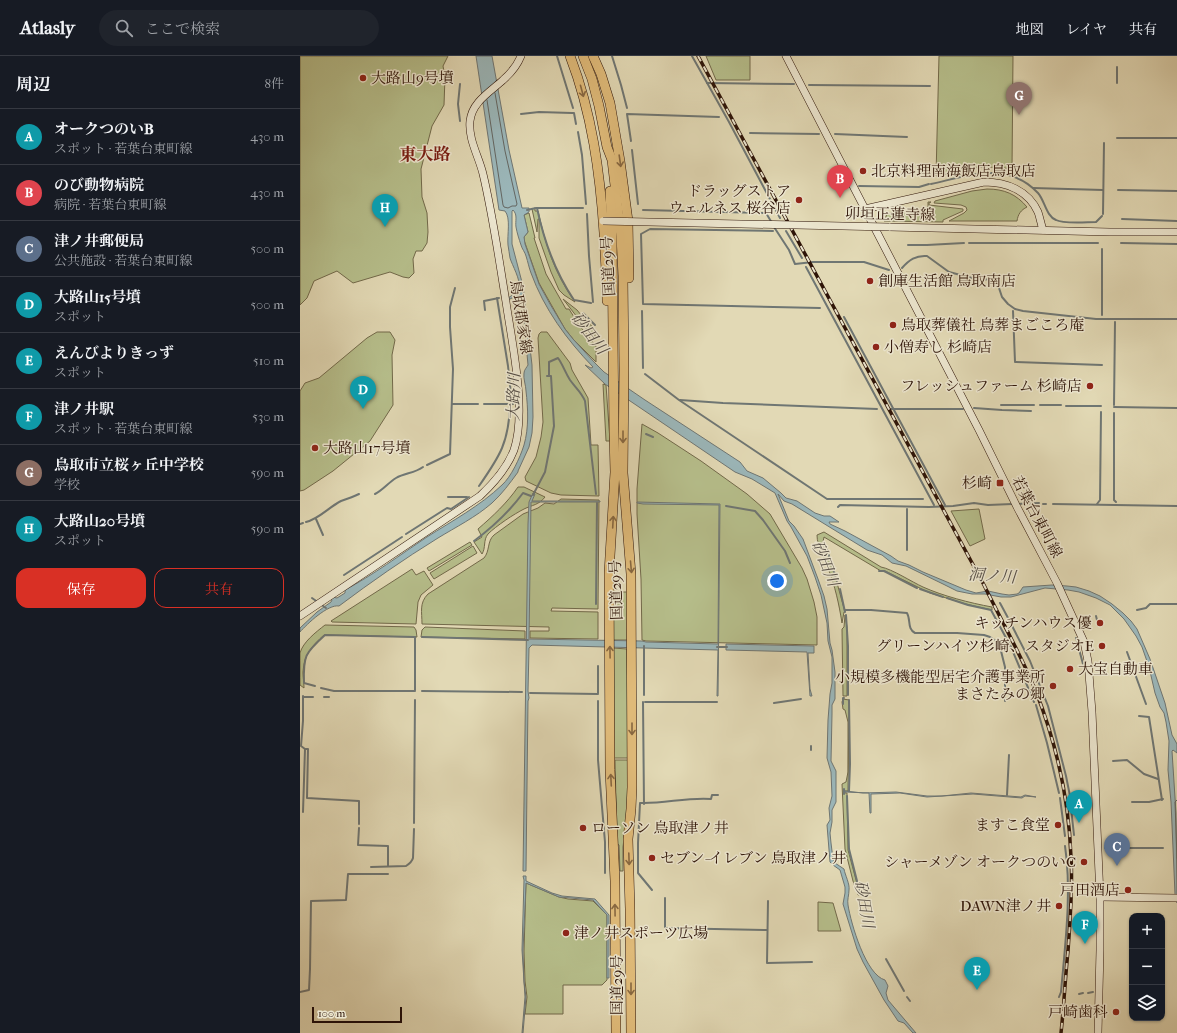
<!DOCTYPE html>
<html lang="ja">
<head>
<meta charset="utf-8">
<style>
  body { margin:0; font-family:"IM FELL French Canon","Noto Serif JP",serif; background:#20242c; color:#f1f3f6 }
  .controls { position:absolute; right:12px; bottom:12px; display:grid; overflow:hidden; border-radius:8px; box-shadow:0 1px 3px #0004 }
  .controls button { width:36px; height:36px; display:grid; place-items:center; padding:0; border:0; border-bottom:1px solid #363941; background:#171b24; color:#f1f3f6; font:20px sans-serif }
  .scale { position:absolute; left:12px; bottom:10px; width:90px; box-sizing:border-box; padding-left:4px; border:2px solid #2e1408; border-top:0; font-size:11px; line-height:14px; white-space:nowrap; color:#2e1408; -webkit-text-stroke:3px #ece6cf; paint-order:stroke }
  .you { position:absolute; left:477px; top:525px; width:14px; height:14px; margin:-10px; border:3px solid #fff; border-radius:50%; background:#1a73e8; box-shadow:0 0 0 6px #1a73e833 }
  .badge { display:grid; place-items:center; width:26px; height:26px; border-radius:50%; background:#d93025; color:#fff; font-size:13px; font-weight:700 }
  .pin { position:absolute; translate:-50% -33px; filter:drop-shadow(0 1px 2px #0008) }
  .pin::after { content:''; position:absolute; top:21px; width:14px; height:12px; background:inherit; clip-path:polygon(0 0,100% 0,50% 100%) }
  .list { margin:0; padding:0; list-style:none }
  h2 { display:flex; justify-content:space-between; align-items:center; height:52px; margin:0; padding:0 16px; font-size:17px }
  h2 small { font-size:13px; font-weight:400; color:#9ea1a6 }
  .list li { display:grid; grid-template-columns:26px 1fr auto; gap:12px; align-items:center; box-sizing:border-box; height:56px; padding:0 16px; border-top:1px solid #363941 }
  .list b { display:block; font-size:15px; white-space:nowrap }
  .list p { margin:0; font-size:13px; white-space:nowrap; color:#9ea1a6 }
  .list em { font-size:13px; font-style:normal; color:#9ea1a6 }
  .actions { display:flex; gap:8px; padding:12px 16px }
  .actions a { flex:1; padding:9px 0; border:1px solid #d93025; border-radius:12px; text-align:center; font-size:14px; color:#d93025 }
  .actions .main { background:#d93025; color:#fff }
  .icon { flex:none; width:22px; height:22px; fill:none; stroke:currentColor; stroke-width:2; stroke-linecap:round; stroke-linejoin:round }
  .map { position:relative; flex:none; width:877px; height:977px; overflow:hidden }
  header { display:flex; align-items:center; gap:24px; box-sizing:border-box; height:56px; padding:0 20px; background:#171b24; border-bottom:1px solid #363941 }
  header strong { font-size:19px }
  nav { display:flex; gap:22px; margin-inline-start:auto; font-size:14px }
  .search { width:280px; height:36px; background:#20242c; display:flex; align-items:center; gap:10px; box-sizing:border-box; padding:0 14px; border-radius:22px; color:#9ea1a6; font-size:15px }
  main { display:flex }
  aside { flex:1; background:#171b24 }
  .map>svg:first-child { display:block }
</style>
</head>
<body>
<header>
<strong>Atlasly</strong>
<div class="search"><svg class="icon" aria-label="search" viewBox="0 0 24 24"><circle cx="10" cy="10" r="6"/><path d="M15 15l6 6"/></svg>ここで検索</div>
<nav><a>地図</a><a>レイヤ</a><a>共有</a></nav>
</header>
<main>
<aside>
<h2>周辺<small>8件</small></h2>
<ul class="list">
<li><span class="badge" style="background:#0f9aa8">A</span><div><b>オークつのいB</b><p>スポット · 若葉台東町線</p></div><em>430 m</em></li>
<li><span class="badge" style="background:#e0444e">B</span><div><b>のび動物病院</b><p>病院 · 若葉台東町線</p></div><em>430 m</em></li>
<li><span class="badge" style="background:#5c6f8a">C</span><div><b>津ノ井郵便局</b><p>公共施設 · 若葉台東町線</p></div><em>500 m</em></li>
<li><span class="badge" style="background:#0f9aa8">D</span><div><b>大路山15号墳</b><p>スポット</p></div><em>500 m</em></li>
<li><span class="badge" style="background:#0f9aa8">E</span><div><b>えんびよりきっず</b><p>スポット</p></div><em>510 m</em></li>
<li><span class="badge" style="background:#0f9aa8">F</span><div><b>津ノ井駅</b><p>スポット · 若葉台東町線</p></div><em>530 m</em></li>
<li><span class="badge" style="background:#8d6e63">G</span><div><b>鳥取市立桜ヶ丘中学校</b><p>学校</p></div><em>590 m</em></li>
<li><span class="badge" style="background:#0f9aa8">H</span><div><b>大路山20号墳</b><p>スポット</p></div><em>590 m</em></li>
</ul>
<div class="actions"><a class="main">保存</a><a>共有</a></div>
</aside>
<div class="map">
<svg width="877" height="977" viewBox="0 0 877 977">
  <rect width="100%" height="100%" fill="#e2d9b5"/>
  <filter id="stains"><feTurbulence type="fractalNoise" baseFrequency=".005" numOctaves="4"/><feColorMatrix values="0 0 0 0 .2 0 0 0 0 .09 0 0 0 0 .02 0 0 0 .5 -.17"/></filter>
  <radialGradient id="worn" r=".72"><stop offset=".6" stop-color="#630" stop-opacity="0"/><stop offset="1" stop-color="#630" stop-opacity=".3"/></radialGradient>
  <g fill="#b6be8b" stroke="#72694a">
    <polygon points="0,0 148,0 143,10 145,21 144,49 132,70 121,113 122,141 127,157 128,176 127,187 122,195 116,195 113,203 114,217 109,222 103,221 90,216 53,227 37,215 14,225 7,242 0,249"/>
    <polygon points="406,0 450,0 450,24 416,24"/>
    <path d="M639,0H713L712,113C697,111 682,110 667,113C656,114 647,119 636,120Z"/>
    <path d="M687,133C704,133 716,138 727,151C721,154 718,158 717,165H649L664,157L667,154L666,151L661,149L634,147L635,145L672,135Z"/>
    <polygon points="628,146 631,146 629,147 629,149 663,153 663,155 643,164 643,166 584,165 587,158 604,153 606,158 628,159"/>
    <path d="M235,152V155H238C246,190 254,216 275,246L264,239L259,234L251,216L239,182V163H238L237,176L232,153Z"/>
    <polygon points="229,157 235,182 234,182 246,218 266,253 269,253 279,269 296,290 296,306 273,283 265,273 239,227 224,184 224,181 228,176 224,159"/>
    <polygon points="263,243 277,254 286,265 295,273 295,284"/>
    <polygon points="77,276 90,276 95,284 92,299 93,349 70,385 33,415 4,434 0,435 0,335 5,327 19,322 67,282"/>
    <polygon points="241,276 247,276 270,307 272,314 288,342 291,389 298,389 299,440 261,439 251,437 226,425 225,421 236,401 241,381 243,366 238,282 239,278"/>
    <polygon points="303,328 306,329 310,385 306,385"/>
    <polygon points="342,368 358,377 401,405 447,438 470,458 502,512 507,523 514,546 517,561 517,589 346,585 342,584 341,523 337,458 337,433"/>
    <path d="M218,431H224L245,441C239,449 232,449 224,453C214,458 196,470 188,478C183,484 186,492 182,498L174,486L182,481L178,473C193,460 207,447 218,431Z"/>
    <path d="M261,443L299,444L298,553L252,552L251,555L298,556V583L230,582V575H249V571L122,568C122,556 119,547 128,538L184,502C190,495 187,485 194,479L223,458L238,452L245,447L254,448Z"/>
    <polygon points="679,453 685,483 670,490 651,455"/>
    <path d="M524,476L581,511C592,513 612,526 623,531C643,540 670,547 692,551V554L666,548L630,537L585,515H581L524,481L523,486L531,505L545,556H544L542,567C539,548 535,530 528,512C525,501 517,491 517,479Z"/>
    <polygon points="170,486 172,489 129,515 127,512"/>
    <polygon points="173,490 177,497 134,523 130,517"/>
    <polygon points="112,513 116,519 124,515 133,529 121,539 118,546 116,568 32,566 31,565"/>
    <polygon points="314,536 328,536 328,584 313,584"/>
    <polygon points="545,559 547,571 547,640 543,640 542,573 544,571"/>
    <path d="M25,569L114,571L116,574L117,581L24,579C12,590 4,598 3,616C3,621 4,626 4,632L0,629C0,620 0,606 0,597C3,586 16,576 25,569Z"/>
    <polygon points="125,571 225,575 225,583 121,581 122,574"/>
    <polygon points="313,592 327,593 329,702 314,702"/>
    <polygon points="543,643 549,644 548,735 545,735 545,737 547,737 548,794 560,839 558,839 553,825 545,793 542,728 546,726 548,716 548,666 545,654 543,653 542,646"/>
    <polygon points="315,704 329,704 328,749 323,791 323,815 320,815 319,789 317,788"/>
    <polygon points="226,827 259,841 268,843 293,845 307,859 307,924 302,929 263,929 263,958 225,958 227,941 225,925 224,895"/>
    <polygon points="518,846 533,847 541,875 518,875"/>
  </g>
  <g fill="#9bb7ba" stroke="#6f7673">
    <path d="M176,0H192L209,94L222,152H229V156L224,159L228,176L224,181L225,188L239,228L250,248L265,273L273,283L295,307L304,316L345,344L440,406L447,415L463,422L481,437L486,442L497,445L515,457L524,460H530L539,466H529L530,468L545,475L591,500L598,505L609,509L623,516L666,534L676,537L688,535L702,538L709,539L717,538L719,537L723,531L752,529L767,530L776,531L789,535L800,540L812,548L823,557L831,565L837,573L850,603L865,647L872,679L877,688V697L873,694L872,695L876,757L877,847L875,838L871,746L868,714L869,685L866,666L864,657L860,651L855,637L849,611L842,591L836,580L824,563L810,549L796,542L779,536L768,534L745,532L711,541H701L685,538H672L657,535L643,528L606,510L592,507L582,499L567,494L492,448L484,445L478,438L489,465L494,470L503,483L518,523L524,540L527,553L530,587L532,594L535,616V643L532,649V658L531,705L536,715V746L532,754V766L530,777L531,787L533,803L535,807L544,813C545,819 550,828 549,834C549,839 547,844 548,849C551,868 566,919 585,924L588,930L586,937L588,944L616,977H613L604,967L598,965L584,944L563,906L557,893L543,848L545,837V831L540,814L533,809L530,806L527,769L530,764L529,752L532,740L531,716L527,702L528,664L530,638L532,627V601L528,585L527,567L521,539L515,521L507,500L491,471L487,465L475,437L452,423L435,416L305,328L285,309L291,312L293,311C267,284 244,253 231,217C229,212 228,206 226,200C225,196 222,193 221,189C219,183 217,177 216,171C215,165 218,159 213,154L212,155V188L223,230L232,309L233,361L232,377L229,391L218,415V416C210,427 202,438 192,447C176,461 156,471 138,482C104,503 71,526 39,550C28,548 7,568 0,576V572L17,556L31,546L32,544L30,542L32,541L37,542L45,537V534C73,519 100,499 127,481C152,465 180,450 202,429C211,421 220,402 224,389C229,372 228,352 226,335C226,330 223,322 224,317C224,314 227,311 228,309L222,242L221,240H216L208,244V242C211,240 218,236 219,232C221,224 212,209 210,202C209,198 209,193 208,189C207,179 211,162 205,155L199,154Z"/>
    <polygon points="233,437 235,438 232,445 300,445 300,446 231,446 229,583 342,585 346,586 418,588 419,449 343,448 337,447 337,446 420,448 418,640 417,640 418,594 232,589 229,592 228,635 229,642 228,645 226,815 223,815 228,468 229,446"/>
    <polygon points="426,588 514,590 514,597 508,597 510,633 512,640 510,640 507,596 426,594"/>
    <polygon points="545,735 563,737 596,736 627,740 642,740 671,737 721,741 725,739 736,741 725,740 722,742 673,738 627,741 600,737 571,738 571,757 570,757 569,737 545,736"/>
    <polygon points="223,820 226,820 226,825 252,837 262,840 295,843 309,859 309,922 307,922 307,859 293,844 259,841 226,827 223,895 224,926 226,941 223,977 222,977 225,941 222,894 224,824"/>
  </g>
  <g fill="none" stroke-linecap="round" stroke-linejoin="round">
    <g stroke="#646661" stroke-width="1">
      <polyline points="187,44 203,149 204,151 208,152 212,150 216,150 217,148 205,95 195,37"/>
      <polyline points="877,744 875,746 877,802"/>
    </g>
    <g stroke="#6f7673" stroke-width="2">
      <polyline points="257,0 273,52"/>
      <polyline points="312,0 321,29 327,52"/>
      <polyline points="392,0 429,66 480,162"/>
      <polyline points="407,27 494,28"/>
      <polyline points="817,27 817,11"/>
      <polyline points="160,28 158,48 160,65"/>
      <polyline points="509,29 630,30"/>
      <polyline points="221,58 239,56 272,57 274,57 276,68"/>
      <polyline points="278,76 282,99 286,148"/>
      <polyline points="450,77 519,78"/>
      <polyline points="535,78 607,81"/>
      <polyline points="817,82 877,82"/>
      <polyline points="331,85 327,58 419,61"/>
      <polyline points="332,94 338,148"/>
      <path d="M631,128C668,120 707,104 738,137C745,145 746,160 756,164C763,168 786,166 796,166L802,160"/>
      <polyline points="559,130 619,131 629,128"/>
      <polyline points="733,132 803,134"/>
      <polyline points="818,134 877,135"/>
      <path d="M237,152C244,185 255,216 274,244L291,247"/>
      <polyline points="227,154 236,152 283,152"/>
      <polyline points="343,154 466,157 472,167"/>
      <polyline points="287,158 289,200 293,246"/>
      <polyline points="803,158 804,87"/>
      <polyline points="822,163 877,165"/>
      <polyline points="474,171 489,194 495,208 513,206 564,206 589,214"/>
      <polyline points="473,175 350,173 341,178 343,248 520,252"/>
      <polyline points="486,175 502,202"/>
      <polyline points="669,187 798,187"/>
      <polyline points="821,187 877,188"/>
      <polyline points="608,189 627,189 664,187"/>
      <polyline points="506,211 634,449"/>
      <path d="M602,212C609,204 616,199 627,200L649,216L680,224L692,223L695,225L698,229L702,241L708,248L715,253L723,255L796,263H877"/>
      <polyline points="197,242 208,310 212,348"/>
      <polyline points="185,254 184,245 199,242"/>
      <polyline points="342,255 343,312"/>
      <polyline points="713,255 715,306 802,309"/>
      <polyline points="283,257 295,269"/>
      <polyline points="802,259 802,193"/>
      <polyline points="544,261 645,449"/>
      <polyline points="345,318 379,344 527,443 623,443"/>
      <path d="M249,320V306L258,302C263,309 265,316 270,324C275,331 282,337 285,345L296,438"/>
      <polyline points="380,344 423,347 577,353"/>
      <polyline points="152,348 178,348"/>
      <polyline points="184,348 213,348"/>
      <polyline points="701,349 734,349"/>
      <polyline points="740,349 761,349"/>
      <polyline points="814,349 815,266"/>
      <polyline points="766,350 801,350"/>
      <polyline points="814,351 877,352"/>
      <polyline points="674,352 702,354 731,355"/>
      <polyline points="590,353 663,353"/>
      <polyline points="814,357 814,444 816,446"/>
      <polyline points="346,378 353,381"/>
      <polyline points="127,409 150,398 153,313 150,271 150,251 155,232"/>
      <path d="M179,430C200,400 209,386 210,348"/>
      <path d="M75,438C83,434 88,427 96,422C105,417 115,417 123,411"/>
      <polyline points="233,439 245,416 254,370 251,320 247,320"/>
      <polyline points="148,441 167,441"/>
      <polyline points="743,448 746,448"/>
      <polyline points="753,448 877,450"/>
      <polyline points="797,448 800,444 801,356"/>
      <polyline points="426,450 455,455 463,464 485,495 490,507"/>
      <polyline points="538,451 540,449 629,451 653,450 674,447 688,449 739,447"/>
      <polyline points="607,453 607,494"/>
      <polyline points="16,463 23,479"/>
      <path d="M6,466C19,463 29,451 41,445C47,443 53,441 59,438"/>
      <polyline points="0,468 3,467"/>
      <polyline points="106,478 147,452 151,453 169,441"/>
      <path d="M174,485C193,471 209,456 223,437L231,440"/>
      <polyline points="524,490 525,490 527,494 537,525"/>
      <polyline points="579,515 584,515 617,532"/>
      <polyline points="44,519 102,481"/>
      <polyline points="540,533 545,556"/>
      <polyline points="620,533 643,541"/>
      <polyline points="12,542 26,552"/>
      <polyline points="647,542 668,549 691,554 711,591 734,646"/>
      <polyline points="700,547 707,560 730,605 748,650 766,720 770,740"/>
      <polyline points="296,548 297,447"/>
      <path d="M545,554H571L607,557C611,564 607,573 615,577H657L684,579L690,581L699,587L705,611V645"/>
      <polyline points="837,554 846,552 850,548 877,548"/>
      <polyline points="546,559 548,590 548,639"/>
      <polyline points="796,560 797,564"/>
      <polyline points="122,581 228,584"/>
      <polyline points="776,582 783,608"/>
      <polyline points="417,591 427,591"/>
      <polyline points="827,596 846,648"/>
      <polyline points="298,610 298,637"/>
      <path d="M15,630L4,627C3,600 5,597 25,579L115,581"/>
      <polyline points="21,632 34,635 115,635"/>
      <polyline points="115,634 115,581"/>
      <polyline points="122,635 222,636"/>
      <polyline points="230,637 298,638"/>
      <polyline points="344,639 344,590"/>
      <polyline points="3,640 3,665 1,690 5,693 8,693 7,742 59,745 59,768"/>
      <polyline points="3,641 13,641"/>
      <polyline points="24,641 29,641"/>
      <polyline points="298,645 298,704 305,786 305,817"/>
      <polyline points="343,646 344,748"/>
      <polyline points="345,646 417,646"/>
      <polyline points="474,647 501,643"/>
      <polyline points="543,648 543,642 544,642"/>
      <polyline points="736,649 747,687 759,737"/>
      <polyline points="839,660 849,661 862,744"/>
      <polyline points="511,690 511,694"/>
      <polyline points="813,705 827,704 844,718 858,723"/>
      <polyline points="544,733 544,738"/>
      <polyline points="549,735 550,708 549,644"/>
      <polyline points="707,739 709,699"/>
      <polyline points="547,740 549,793 560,837"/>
      <polyline points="760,742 765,780"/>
      <polyline points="770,743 774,779"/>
      <polyline points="832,746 849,746 863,743"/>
      <polyline points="3,756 5,693"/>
      <polyline points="114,767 115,644"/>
      <polyline points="59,772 58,789 88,790 88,810"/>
      <polyline points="805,792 863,792"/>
      <path d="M71,811L106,810C109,808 112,806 113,802L114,773"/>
      <path d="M352,834L338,817V787L340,747C364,748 387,741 411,743L412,739H418"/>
      <polyline points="365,842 365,872 467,874"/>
      <polyline points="468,845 467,907 512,906"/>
      <polyline points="586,903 604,935"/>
      <polyline points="10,913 11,845 46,844 48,818 88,818"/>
      <polyline points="0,936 9,934 10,913"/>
      <polyline points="788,937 793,936"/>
      <polyline points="779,938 783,937"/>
      <polyline points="607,941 610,945"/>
      <path d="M759,941L761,936C765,890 772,836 765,790"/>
    </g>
    <defs>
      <g id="secondary">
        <polyline points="486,0 679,374 717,451 757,527 784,586 788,605 792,656 800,841 800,894 798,977"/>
        <path d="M565,153L684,126C706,126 728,134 738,156C740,162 741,168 743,174"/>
        <polyline points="589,171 810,176 877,176"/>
        <path d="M0,560L180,440C194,427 207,412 214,394C227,355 212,287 206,246C199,204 193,160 183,118C179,101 168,83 170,65C172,46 190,36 203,24C211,17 217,10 221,0"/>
        <polyline points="800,841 877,842"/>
      </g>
      <g id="highway">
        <path d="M270,0C292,57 300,117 304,177C305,200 307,222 307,245"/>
        <polyline points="283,0 292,23 299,50 307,91 312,104 321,180 323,220 324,314 323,417 331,518 332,731 331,753 328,783 330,853 331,977"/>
        <polyline points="293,0 301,18 310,47 320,105 328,165 329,222"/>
        <polyline points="310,135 312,180 314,377 315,416 309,517 310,714 315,825 316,977"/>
      </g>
    </defs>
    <use href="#secondary" stroke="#2e1408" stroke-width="8"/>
    <use href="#highway" stroke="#2e1408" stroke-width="10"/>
    <use href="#secondary" stroke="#ece6cf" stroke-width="7"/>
    <use href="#highway" stroke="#e1bc7a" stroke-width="9"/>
    <defs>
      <path id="rail" d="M398,0L684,529C701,564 720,597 735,633C756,686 769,744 771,801C773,833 770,864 768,895C765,923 764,950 761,977"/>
    </defs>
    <use href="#rail" stroke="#2e1408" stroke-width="3.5"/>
    <use href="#rail" stroke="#ece6cf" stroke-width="2" stroke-dasharray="6" stroke-linecap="butt"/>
    <defs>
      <polyline id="secondary-bridge" points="303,165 589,171"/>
    </defs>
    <use href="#secondary-bridge" stroke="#2e1408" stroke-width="8" stroke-linecap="butt"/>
    <use href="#secondary-bridge" stroke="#ece6cf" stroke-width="7"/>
  </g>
  <defs><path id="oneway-shaft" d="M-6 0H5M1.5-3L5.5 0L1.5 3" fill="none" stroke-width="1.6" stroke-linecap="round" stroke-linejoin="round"/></defs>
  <g stroke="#886841">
    <use href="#oneway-shaft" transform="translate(282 35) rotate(75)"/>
    <use href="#oneway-shaft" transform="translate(320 105) rotate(82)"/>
    <use href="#oneway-shaft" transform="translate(323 381) rotate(90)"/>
    <use href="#oneway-shaft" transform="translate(313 466) rotate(-87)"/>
    <use href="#oneway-shaft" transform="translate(331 511) rotate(85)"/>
    <use href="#oneway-shaft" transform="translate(310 596) rotate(-91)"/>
    <use href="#oneway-shaft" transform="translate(332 673) rotate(90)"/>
    <use href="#oneway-shaft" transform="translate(311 724) rotate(-93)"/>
    <use href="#oneway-shaft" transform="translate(329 803) rotate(88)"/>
    <use href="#oneway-shaft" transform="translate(315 854) rotate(-91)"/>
    <use href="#oneway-shaft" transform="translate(331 933) rotate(90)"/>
  </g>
  <g fill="#8f2418" stroke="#ece6cf" stroke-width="1.5">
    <circle cx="63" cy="22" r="4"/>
    <circle cx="563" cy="115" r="4"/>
    <circle cx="499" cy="144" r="4"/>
    <circle cx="570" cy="225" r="4"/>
    <circle cx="593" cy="269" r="4"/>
    <circle cx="576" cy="291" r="4"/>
    <circle cx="790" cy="330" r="4"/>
    <circle cx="15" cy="392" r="4"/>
    <rect x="696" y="423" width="8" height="8" rx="2"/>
    <circle cx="800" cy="567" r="4"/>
    <circle cx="802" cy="590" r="4"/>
    <circle cx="770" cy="613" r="4"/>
    <circle cx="753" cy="630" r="4"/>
    <circle cx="758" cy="769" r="4"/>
    <circle cx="283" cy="772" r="4"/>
    <circle cx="352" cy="802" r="4"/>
    <circle cx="784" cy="806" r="4"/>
    <circle cx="828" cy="834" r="4"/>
    <circle cx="759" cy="850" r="4"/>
    <circle cx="266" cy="877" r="4"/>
    <circle cx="816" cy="956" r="4"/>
  </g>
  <g text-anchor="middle" stroke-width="3" stroke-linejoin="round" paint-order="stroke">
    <g font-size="15" fill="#2e1408" stroke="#ece6cf" text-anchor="end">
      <text x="71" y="27" text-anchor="start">大路山9号墳</text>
      <text x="571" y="120" text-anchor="start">北京料理南海飯店鳥取店</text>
      <text x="491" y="140">ドラッグストア<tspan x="491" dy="17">ウェルネス 桜谷店</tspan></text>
      <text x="578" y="230" text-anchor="start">創庫生活館 鳥取南店</text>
      <text x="601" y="274" text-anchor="start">鳥取葬儀社 鳥葬まごころ庵</text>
      <text x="584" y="296" text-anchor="start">小僧寿し 杉崎店</text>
      <text x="782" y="335">フレッシュファーム 杉崎店</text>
      <text x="23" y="397" text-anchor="start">大路山17号墳</text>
      <text x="692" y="432">杉崎</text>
      <text x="792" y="572">キッチンハウス優</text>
      <text x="794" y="595">グリーンハイツ杉崎、スタジオE</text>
      <text x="778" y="618" text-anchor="start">大宝自動車</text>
      <text x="745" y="626">小規模多機能型居宅介護事業所<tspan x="745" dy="17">まさたみの郷</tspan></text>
      <text x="750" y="774">ますこ食堂</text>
      <text x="291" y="777" text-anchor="start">ローソン 鳥取津ノ井</text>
      <text x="360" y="807" text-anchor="start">セブン-イレブン 鳥取津ノ井</text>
      <text x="776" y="811">シャーメゾン オークつのいC</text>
      <text x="820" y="839">戸田酒店</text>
      <text x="751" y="855">DAWN津ノ井</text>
      <text x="274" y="882" text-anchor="start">津ノ井スポーツ広場</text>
      <text x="808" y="961">戸崎歯科</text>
    </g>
    <g font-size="15" fill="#2e1408" stroke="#ece6cf">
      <text transform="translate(590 158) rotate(1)" y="5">卯垣正蓮寺線</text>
      <text transform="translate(308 210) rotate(-93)" y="5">国道29号</text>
      <text transform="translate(221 261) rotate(81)" y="5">鳥取郡家線</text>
      <text transform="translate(737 461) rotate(62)" y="5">若葉台東町線</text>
      <text transform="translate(316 534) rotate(-92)" y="5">国道29号</text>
      <text transform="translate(317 929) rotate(-90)" y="5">国道29号</text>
    </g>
    <g font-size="16" font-style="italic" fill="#544d46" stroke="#ece6cf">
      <text transform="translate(290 277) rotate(52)" y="6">砂田川</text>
      <text transform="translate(213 341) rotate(-89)" y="6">大路川</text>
      <text transform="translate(526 507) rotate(68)" y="6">砂田川</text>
      <text transform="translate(692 519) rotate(4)" y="6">洞ノ川</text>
      <text transform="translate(565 848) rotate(80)" y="6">砂田川</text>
    </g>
    <g font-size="17" font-weight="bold" fill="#7a1f14" stroke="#ece6cf">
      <text x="125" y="104">東大路</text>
    </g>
  </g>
  <rect width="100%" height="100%" filter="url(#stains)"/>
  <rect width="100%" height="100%" fill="url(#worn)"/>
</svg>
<div class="controls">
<button>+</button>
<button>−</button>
<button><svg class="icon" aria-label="layers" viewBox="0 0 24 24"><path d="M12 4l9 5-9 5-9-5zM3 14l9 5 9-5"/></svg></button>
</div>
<div class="scale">100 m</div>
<div class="you"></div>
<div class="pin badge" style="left:779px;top:767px;background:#0f9aa8">A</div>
<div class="pin badge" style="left:540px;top:142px;background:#e0444e">B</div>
<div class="pin badge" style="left:817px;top:810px;background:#5c6f8a">C</div>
<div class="pin badge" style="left:63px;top:353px;background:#0f9aa8">D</div>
<div class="pin badge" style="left:677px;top:934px;background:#0f9aa8">E</div>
<div class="pin badge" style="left:785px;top:888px;background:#0f9aa8">F</div>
<div class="pin badge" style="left:719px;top:59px;background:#8d6e63">G</div>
<div class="pin badge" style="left:85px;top:171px;background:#0f9aa8">H</div>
</div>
</main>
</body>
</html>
